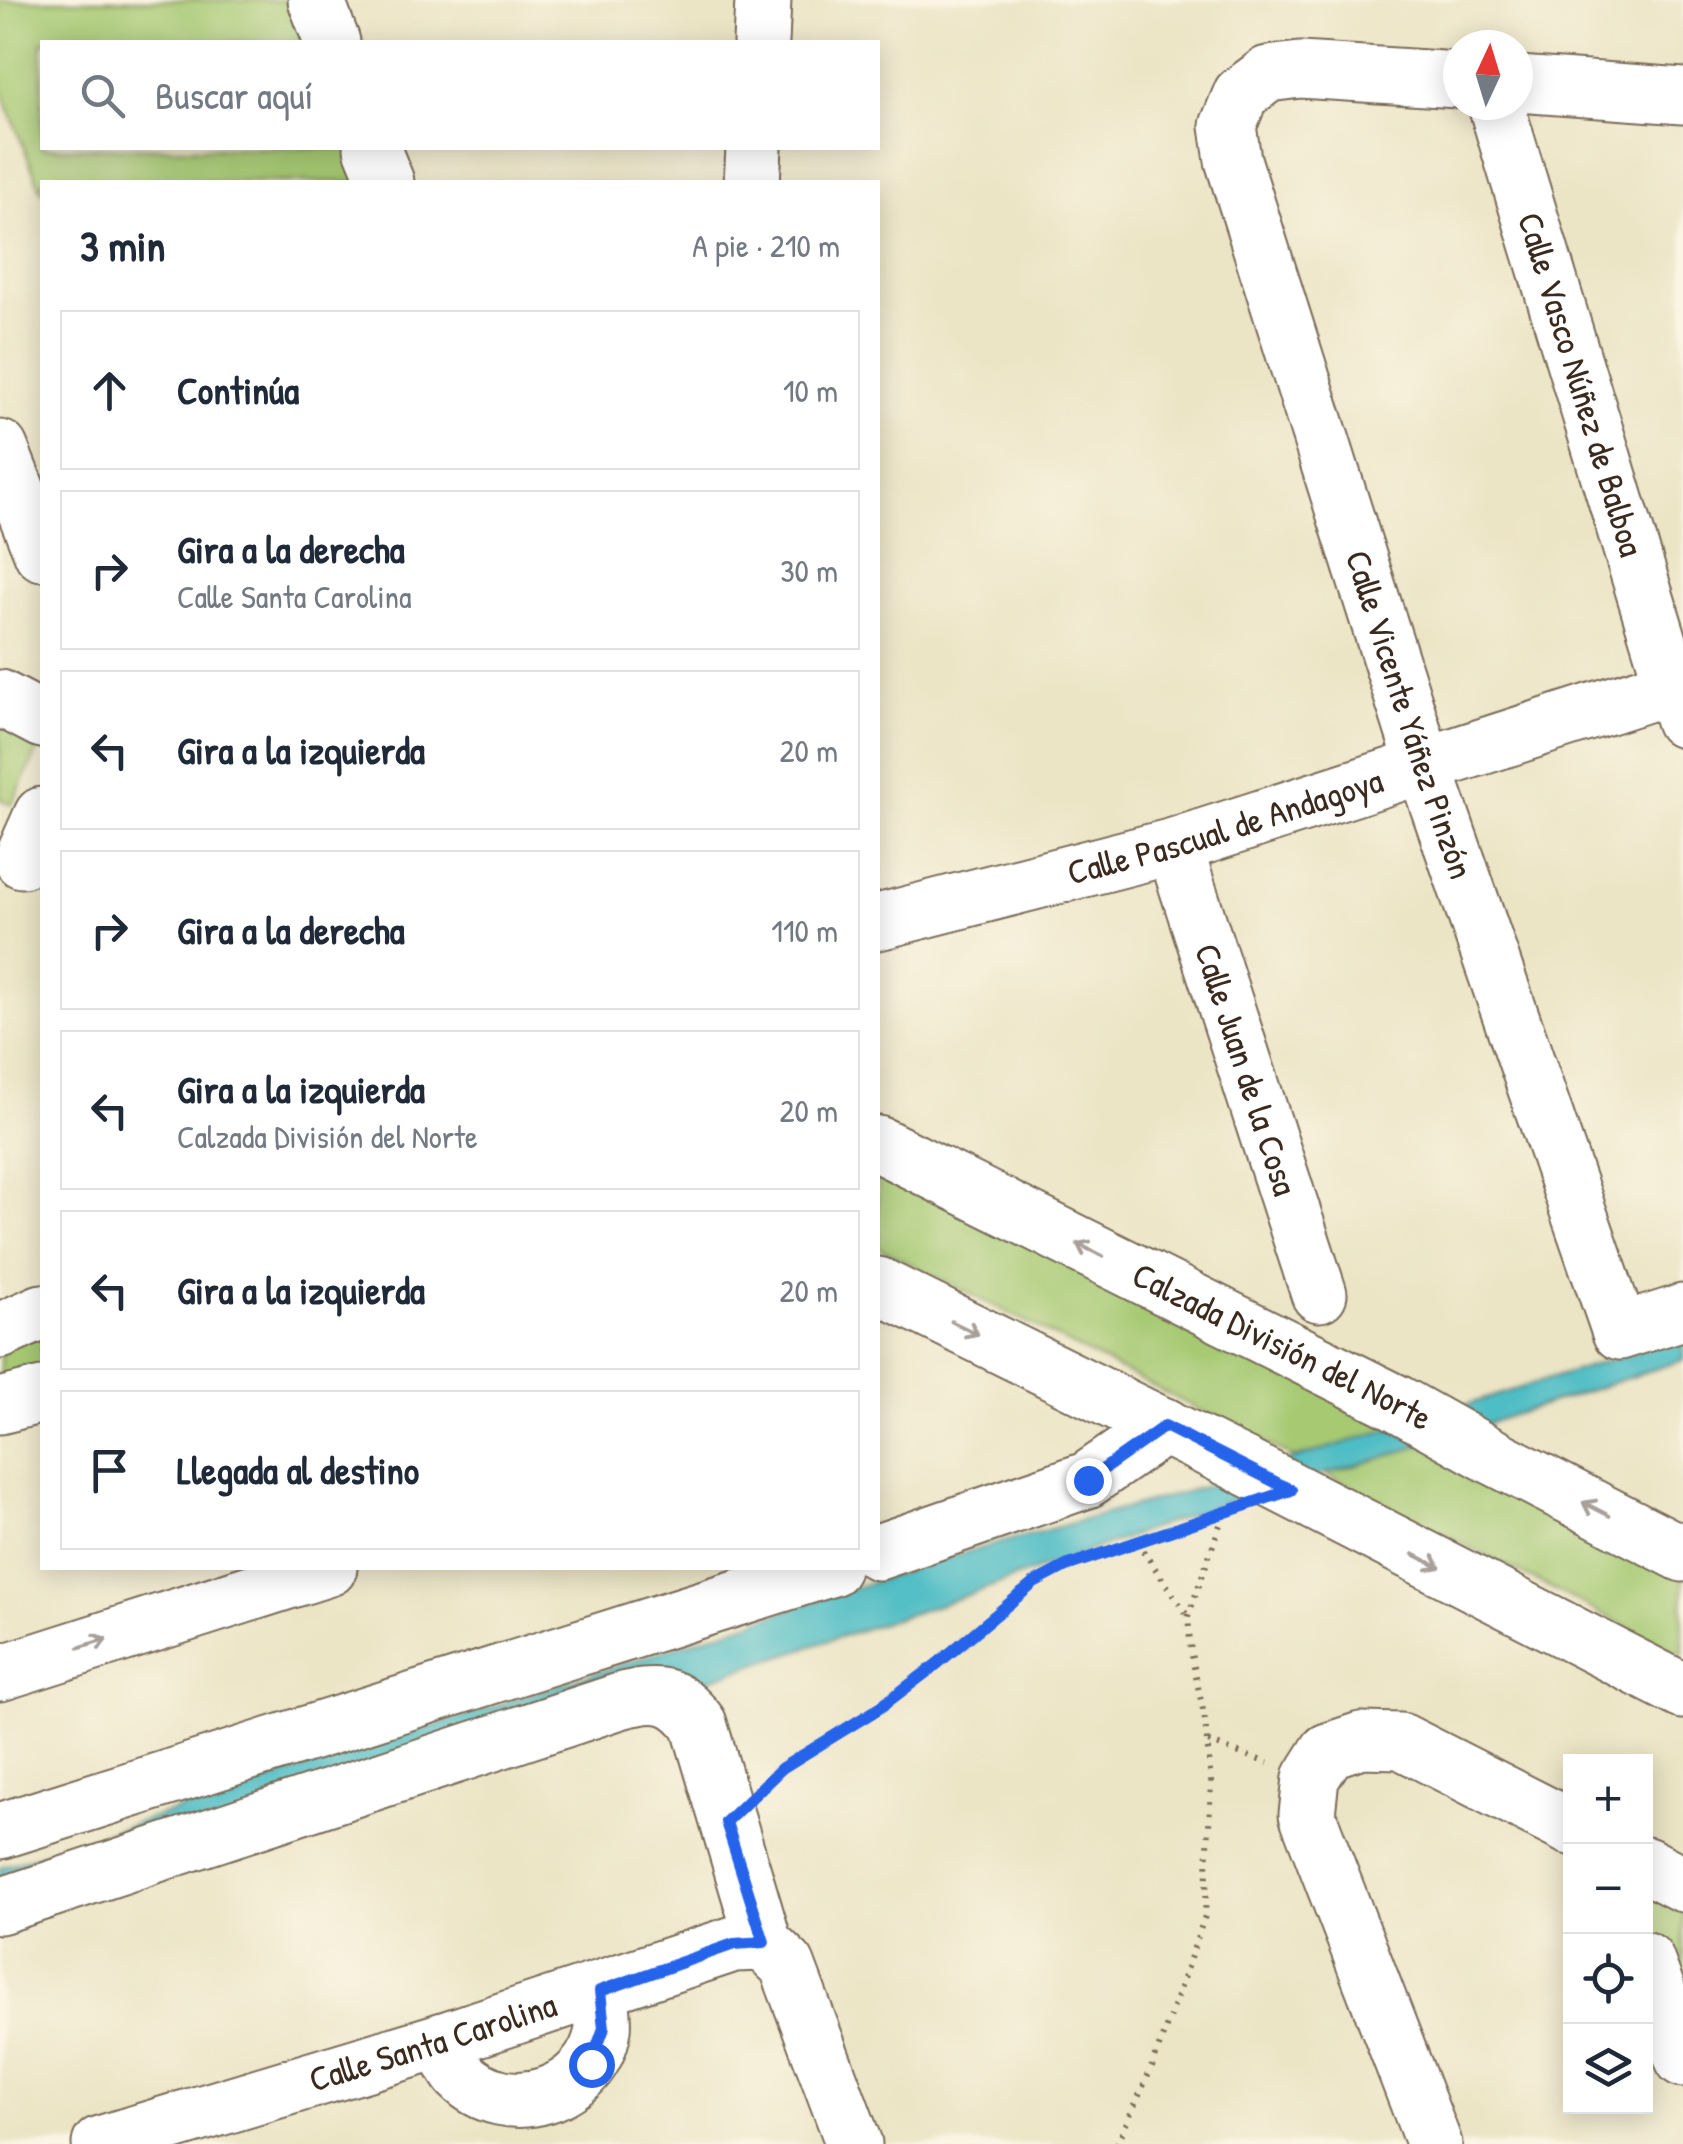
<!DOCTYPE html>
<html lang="es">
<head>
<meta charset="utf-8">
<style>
  body { margin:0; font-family:"Patrick Hand",sans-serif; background:#f6f6f7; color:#1f2937 }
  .controls { position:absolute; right:30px; bottom:30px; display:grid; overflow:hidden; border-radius:0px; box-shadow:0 5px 25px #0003 }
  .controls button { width:90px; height:90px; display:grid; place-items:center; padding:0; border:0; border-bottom:2px solid #e0e1e3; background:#fff; color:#1f2937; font:50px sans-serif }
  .compass { position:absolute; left:1443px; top:30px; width:90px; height:90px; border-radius:50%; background:#fff; box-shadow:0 5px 25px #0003; rotate:4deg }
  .stop { position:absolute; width:30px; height:30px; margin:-22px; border:8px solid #2563eb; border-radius:50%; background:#fff }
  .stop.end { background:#2563eb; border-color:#fff; box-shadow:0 2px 10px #0008 }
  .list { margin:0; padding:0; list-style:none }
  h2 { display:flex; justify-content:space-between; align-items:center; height:130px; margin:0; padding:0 40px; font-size:42px }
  h2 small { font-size:32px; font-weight:400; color:#747a83 }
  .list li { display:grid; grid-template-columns:65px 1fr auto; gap:30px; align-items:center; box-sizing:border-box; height:160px; margin:0 20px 20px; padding:0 20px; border:2px solid #e0e1e3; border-radius:0px }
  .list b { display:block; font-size:38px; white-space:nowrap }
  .list p { margin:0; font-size:32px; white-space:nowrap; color:#747a83 }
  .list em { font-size:32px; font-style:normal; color:#747a83 }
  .icon { flex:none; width:55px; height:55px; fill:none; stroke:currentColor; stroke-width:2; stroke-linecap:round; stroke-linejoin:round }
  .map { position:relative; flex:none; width:1683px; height:2144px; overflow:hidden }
  .search { position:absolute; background:#fff; box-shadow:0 5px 25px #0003; left:40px; top:40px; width:840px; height:110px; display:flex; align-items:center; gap:25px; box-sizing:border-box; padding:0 35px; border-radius:0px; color:#747a83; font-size:38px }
  .panel { position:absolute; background:#fff; box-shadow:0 5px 25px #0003; left:40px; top:180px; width:840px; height:1390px; border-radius:0px }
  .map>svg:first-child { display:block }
</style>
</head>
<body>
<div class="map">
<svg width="1683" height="2144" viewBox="0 0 1683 2144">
  <rect width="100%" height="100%" fill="#fcf5e5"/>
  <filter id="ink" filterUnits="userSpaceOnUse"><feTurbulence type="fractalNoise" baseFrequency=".01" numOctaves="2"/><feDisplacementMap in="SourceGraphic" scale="20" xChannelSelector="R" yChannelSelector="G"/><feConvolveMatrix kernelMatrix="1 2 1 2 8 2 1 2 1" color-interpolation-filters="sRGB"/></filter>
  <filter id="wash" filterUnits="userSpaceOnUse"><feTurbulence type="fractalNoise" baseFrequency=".0048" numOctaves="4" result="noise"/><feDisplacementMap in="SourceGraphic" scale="40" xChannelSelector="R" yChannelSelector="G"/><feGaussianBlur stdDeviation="2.25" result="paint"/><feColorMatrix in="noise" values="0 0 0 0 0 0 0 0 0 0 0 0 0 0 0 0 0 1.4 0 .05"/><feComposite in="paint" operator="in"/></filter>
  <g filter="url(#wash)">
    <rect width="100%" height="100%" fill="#ebe4c5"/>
    <g fill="#a6c972" stroke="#707a48" stroke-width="2.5">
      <polygon points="0,0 290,0 307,42 42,42 42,148 348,148 362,182 42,182 42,193 0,87"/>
      <polygon points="0,714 42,742 12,805 0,799"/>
      <polygon points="878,1160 1683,1573 1683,1655 878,1247"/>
      <polygon points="42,1326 42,1374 0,1385 0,1345"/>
      <polygon points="1646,1877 1683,1896 1683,2004 1646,1918"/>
    </g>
    <polygon fill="#4fbdc5" stroke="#457472" stroke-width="2.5" points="1683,1337 1683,1360 1378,1459 1231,1500 959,1598 0,1910 0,1868 949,1557 1214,1484"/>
  </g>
  <g filter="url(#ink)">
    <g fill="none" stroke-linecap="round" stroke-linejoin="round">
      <defs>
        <g id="minor">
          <polyline points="316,0 332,42"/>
          <polyline points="761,42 763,0"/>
          <path id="s1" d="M1458,80L1300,70L1268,74L1241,94L1228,126L1233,160L1424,765L1620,1332L1683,1312"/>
          <polyline points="1518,84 1683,96"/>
          <path id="s2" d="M1496,105L1683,720"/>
          <polyline points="372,148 386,182"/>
          <polyline points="752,182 754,148"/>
          <polyline points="0,448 42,553"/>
          <polyline points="0,698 42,720"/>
          <path id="s3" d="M1174,846L1319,1294"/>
          <polyline points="22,860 42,815"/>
          <path id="s4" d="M878,922L1174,846L1683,682"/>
          <path id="s5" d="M878,1144L1397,1403L1490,1455L1683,1554"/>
          <polyline points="878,1285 1248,1468 1683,1691"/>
          <polyline points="0,1331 42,1312"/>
          <polyline points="0,1406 42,1395"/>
          <polyline points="878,1552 1087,1480 1165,1426"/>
          <polyline points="0,1673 329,1568"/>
          <polyline points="0,1831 832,1568"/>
          <polyline points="1646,1865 1683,1884"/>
          <path d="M0,1906L620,1701C657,1691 675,1692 699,1724L764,1943L787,1965L854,2144"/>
          <polyline points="1646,1960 1683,2059"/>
          <path d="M441,2041C447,2051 452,2066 460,2075C507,2123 593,2096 603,2029C605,2018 601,2003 600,1991"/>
          <path id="s6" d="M100,2144L441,2041L734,1944L764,1943"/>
          <polyline points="1434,2144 1307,1814 1311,1778 1328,1751 1361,1740 1401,1741 1570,1827"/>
        </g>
      </defs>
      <use href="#minor" stroke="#796b58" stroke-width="59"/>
      <g stroke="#796b58" stroke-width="6" stroke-dasharray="2.5 8" stroke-linecap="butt">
        <polyline points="1137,1542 1188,1616"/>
        <polyline points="1208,1742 1268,1763"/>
        <polyline points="766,1783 782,1768 877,1709 937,1664 1034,1583 1067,1566 1228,1512"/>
        <polyline points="1117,2144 1152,2067 1205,1916 1211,1782 1205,1720 1191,1653 1188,1617 1224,1513"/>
      </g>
      <use href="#minor" stroke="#fff" stroke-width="55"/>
    </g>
    <defs><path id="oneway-shaft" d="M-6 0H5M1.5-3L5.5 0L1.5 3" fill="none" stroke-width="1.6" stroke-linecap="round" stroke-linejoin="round" transform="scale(2.5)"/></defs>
    <g stroke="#a79f9a">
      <use href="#oneway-shaft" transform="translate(1090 1250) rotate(-153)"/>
      <use href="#oneway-shaft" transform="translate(965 1328) rotate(26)"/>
      <use href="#oneway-shaft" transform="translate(1596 1509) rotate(-153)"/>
      <use href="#oneway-shaft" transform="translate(1427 1561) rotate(27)"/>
      <use href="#oneway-shaft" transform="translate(93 1643) rotate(-18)"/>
    </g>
  </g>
  <g fill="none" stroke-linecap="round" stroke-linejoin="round" filter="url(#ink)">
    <polyline stroke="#2563eb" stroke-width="12" points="591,2064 604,2028 600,1991 734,1944 764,1942 726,1822 782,1768 878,1709 937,1664 1034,1583 1066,1566 1291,1490 1165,1426 1088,1480"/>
  </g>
  <g text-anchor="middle" stroke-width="10" stroke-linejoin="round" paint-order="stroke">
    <g font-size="35" fill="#3b2a1e" stroke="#fcf5e5">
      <text dy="12" stroke="none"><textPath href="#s2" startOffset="292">Calle Vasco Núñez de Balboa</textPath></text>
      <text dy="12" stroke="none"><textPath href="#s1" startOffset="875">Calle Vicente Yáñez Pinzón</textPath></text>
      <text dy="12" stroke="none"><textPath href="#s4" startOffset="360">Calle Pascual de Andagoya</textPath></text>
      <text dy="12" stroke="none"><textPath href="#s3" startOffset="235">Calle Juan de la Cosa</textPath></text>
      <text dy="12" stroke="none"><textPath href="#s5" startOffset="452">Calzada División del Norte</textPath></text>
      <text dy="12" stroke="none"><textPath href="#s6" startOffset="348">Calle Santa Carolina</textPath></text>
    </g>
  </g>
</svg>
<div class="controls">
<button>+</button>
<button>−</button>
<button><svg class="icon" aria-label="locate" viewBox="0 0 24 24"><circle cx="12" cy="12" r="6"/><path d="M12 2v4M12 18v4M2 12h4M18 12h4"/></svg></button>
<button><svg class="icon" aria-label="layers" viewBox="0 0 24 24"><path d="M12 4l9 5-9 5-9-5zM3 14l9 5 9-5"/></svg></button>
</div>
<svg class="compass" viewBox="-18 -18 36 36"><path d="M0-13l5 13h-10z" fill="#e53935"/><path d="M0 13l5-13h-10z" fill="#747a83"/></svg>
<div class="stop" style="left:591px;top:2064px"></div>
<div class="stop end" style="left:1088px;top:1480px"></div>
<div class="search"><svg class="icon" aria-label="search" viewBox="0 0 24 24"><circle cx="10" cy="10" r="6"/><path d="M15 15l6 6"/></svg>Buscar aquí</div>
<section class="panel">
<h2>3 min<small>A pie · 210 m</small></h2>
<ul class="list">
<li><svg class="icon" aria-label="ahead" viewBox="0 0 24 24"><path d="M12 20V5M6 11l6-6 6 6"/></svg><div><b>Continúa</b></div><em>10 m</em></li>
<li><svg class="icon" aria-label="right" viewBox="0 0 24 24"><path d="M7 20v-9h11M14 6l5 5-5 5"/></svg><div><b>Gira a la derecha</b><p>Calle Santa Carolina</p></div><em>30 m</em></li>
<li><svg class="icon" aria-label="left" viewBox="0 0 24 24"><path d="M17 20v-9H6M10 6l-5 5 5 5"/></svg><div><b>Gira a la izquierda</b></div><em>20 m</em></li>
<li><svg class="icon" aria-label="right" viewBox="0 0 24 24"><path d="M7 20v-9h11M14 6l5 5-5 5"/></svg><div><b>Gira a la derecha</b></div><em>110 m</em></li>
<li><svg class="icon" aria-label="left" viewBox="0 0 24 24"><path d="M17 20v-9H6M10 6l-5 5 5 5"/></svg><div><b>Gira a la izquierda</b><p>Calzada División del Norte</p></div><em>20 m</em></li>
<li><svg class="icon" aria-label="left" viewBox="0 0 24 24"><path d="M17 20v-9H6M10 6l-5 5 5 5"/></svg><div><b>Gira a la izquierda</b></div><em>20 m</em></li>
<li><svg class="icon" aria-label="arrive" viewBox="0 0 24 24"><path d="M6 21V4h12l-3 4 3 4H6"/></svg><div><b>Llegada al destino</b></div></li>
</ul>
</section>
</div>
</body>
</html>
